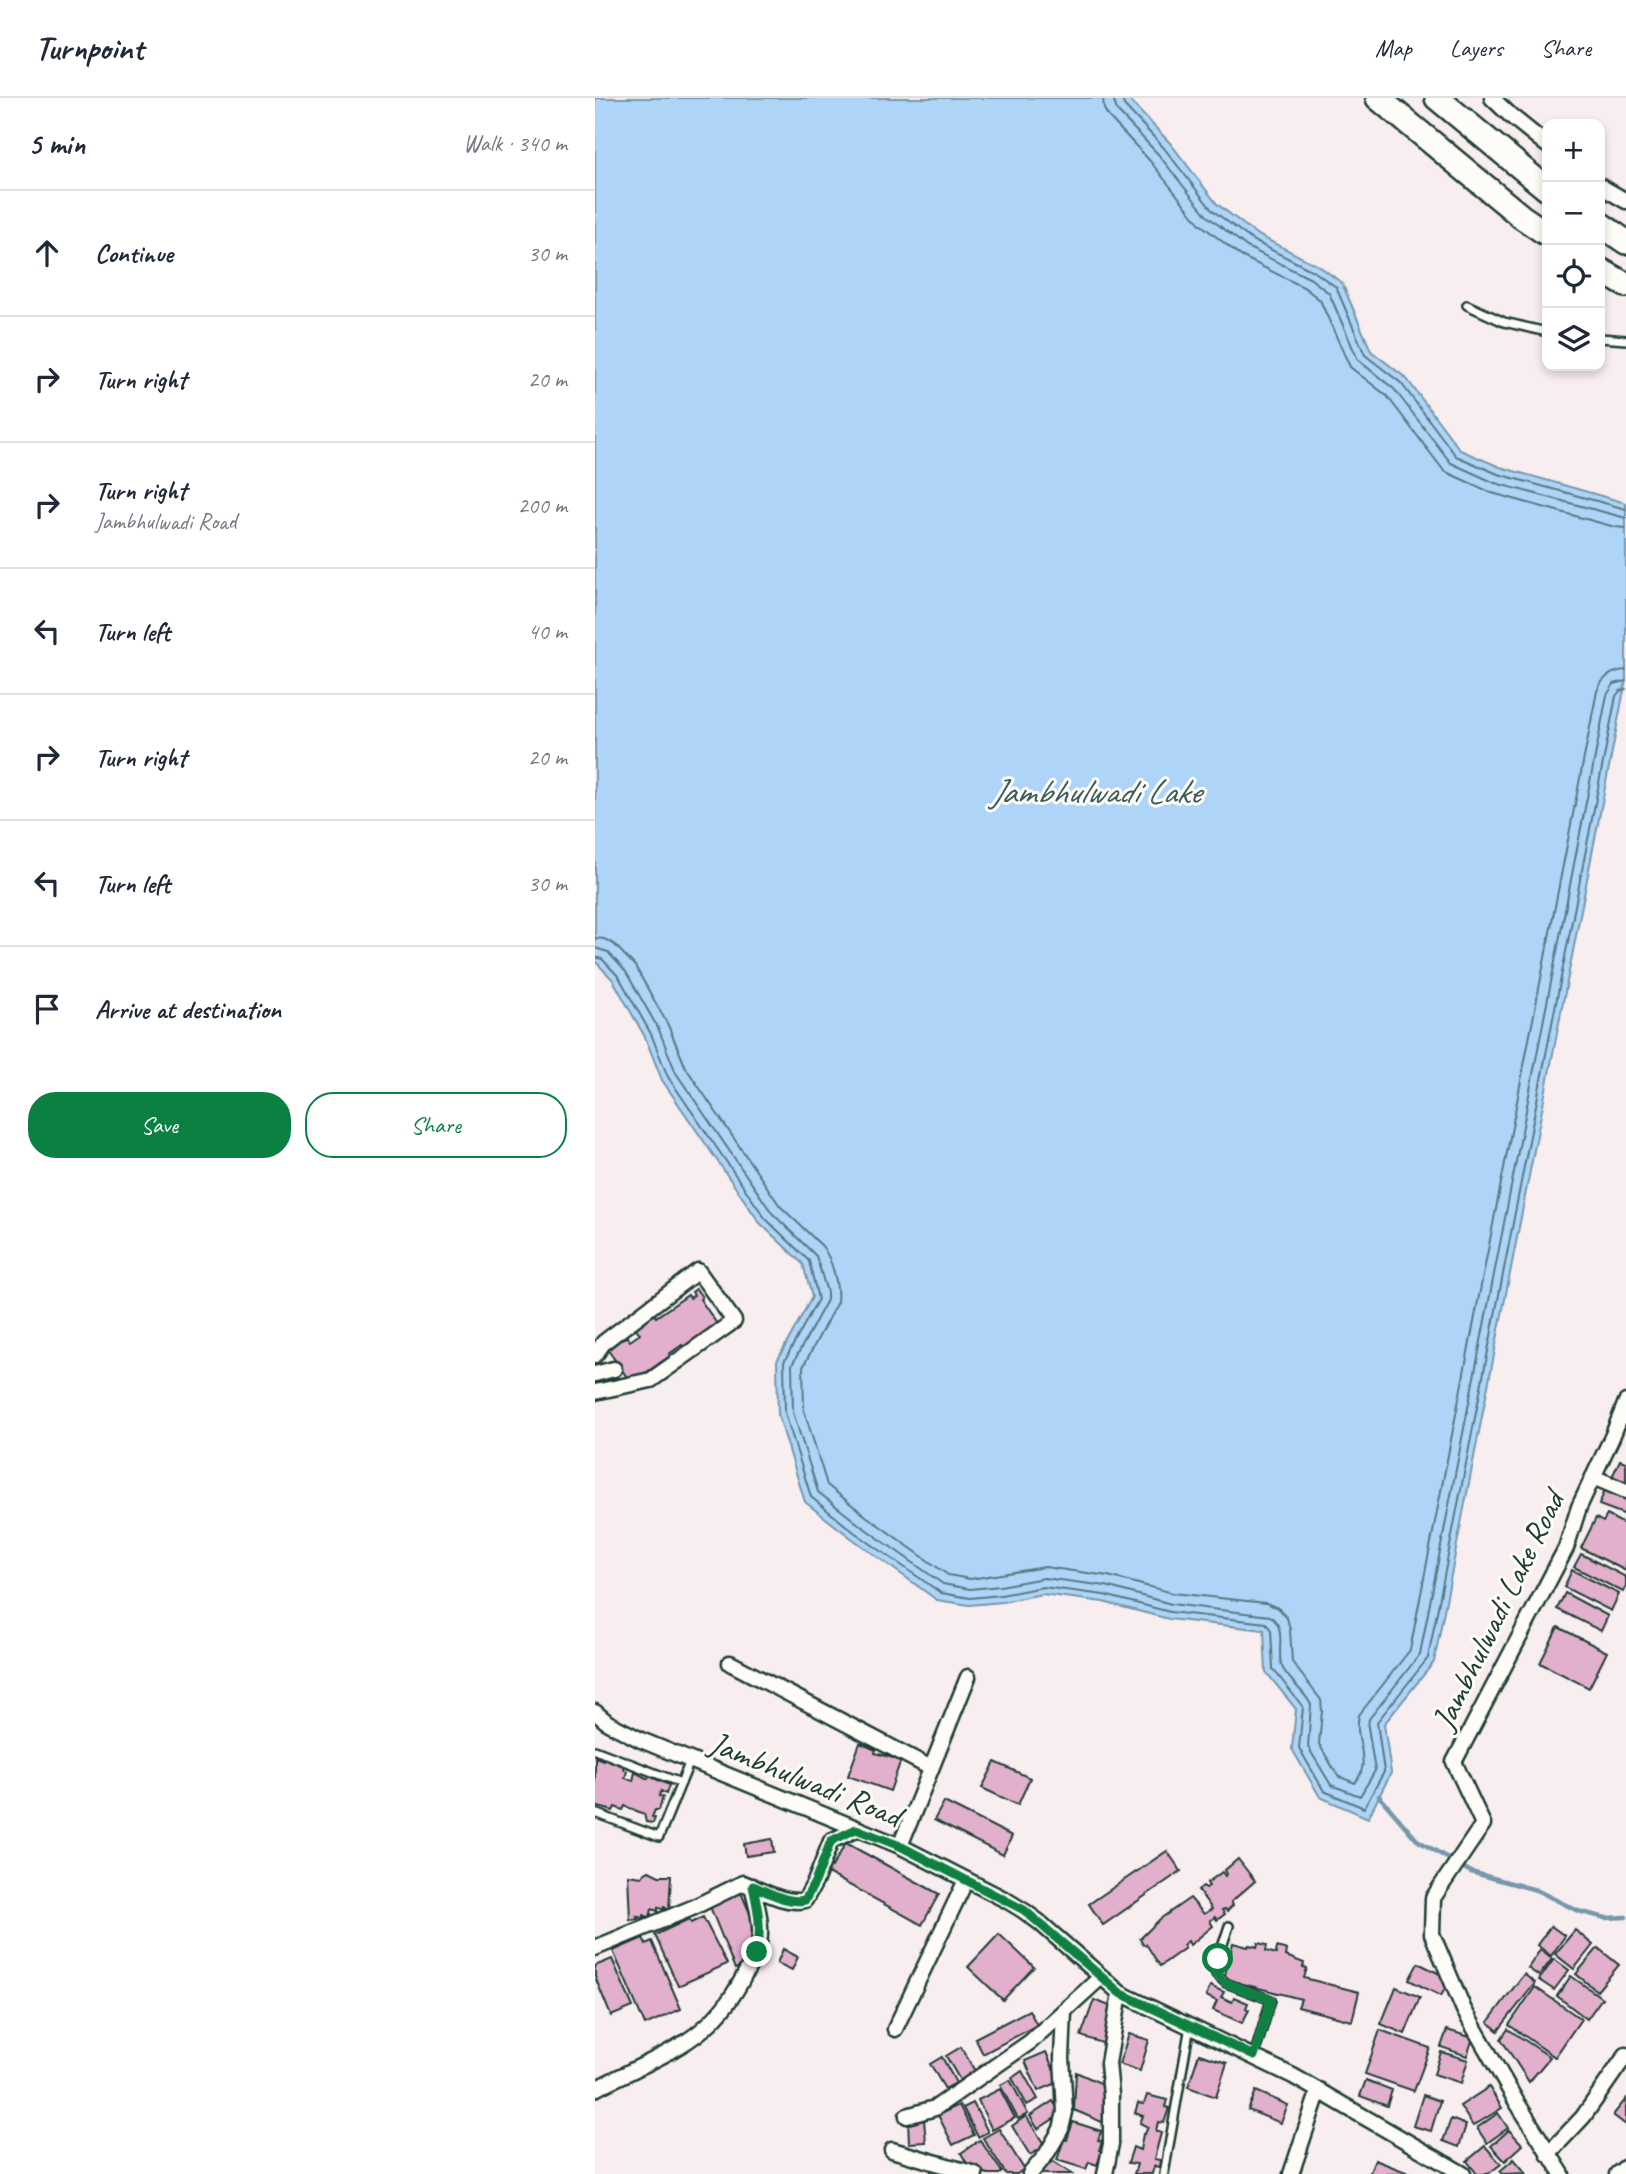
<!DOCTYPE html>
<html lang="en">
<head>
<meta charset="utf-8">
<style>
  body { margin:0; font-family:Caveat,sans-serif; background:#f2f2f3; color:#1f2937 }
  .controls { position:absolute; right:21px; top:21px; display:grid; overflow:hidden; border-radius:14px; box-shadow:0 4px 10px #0003 }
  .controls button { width:63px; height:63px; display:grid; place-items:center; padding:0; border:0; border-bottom:2px solid #e0e1e3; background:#fff; color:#1f2937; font:35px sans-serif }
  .stop { position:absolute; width:21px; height:21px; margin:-16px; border:5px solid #0b8043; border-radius:50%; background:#fff }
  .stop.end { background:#0b8043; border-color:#fff; box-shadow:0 2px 7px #0008 }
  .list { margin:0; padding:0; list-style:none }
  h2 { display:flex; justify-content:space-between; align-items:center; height:91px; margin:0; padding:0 28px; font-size:30px }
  h2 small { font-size:23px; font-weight:400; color:#747a83 }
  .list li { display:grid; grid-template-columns:46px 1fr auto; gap:21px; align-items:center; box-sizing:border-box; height:126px; padding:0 28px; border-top:2px solid #e0e1e3 }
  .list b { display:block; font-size:26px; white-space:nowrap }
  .list p { margin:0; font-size:23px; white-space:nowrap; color:#747a83 }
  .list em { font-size:23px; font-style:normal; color:#747a83 }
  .actions { display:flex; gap:14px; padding:21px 28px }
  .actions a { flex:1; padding:16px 0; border:2px solid #0b8043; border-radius:28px; text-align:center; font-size:24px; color:#0b8043 }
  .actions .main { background:#0b8043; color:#fff }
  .icon { flex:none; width:38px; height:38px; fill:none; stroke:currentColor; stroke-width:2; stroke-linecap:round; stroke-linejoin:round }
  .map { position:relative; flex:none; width:1031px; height:2076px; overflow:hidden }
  header { display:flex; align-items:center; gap:42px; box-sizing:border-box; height:98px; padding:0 35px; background:#fff; border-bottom:2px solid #e0e1e3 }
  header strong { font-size:33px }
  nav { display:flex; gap:38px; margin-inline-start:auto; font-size:24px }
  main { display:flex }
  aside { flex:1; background:#fff }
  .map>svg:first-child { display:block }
</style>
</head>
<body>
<header>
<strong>Turnpoint</strong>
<nav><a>Map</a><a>Layers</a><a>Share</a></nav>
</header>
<main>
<aside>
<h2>5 min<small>Walk · 340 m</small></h2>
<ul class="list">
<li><svg class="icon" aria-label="ahead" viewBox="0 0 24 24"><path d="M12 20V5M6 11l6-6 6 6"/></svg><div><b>Continue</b></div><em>30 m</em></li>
<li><svg class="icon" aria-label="right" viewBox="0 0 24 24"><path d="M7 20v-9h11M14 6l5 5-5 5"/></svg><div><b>Turn right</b></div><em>20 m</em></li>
<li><svg class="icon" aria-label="right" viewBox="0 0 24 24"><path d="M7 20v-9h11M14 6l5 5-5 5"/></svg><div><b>Turn right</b><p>Jambhulwadi Road</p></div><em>200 m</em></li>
<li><svg class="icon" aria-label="left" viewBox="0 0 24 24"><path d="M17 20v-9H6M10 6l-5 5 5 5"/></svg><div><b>Turn left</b></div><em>40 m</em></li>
<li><svg class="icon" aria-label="right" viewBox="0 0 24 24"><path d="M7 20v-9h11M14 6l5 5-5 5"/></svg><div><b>Turn right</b></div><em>20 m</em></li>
<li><svg class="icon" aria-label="left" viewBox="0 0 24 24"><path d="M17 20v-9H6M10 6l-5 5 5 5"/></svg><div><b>Turn left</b></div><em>30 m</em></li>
<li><svg class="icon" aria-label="arrive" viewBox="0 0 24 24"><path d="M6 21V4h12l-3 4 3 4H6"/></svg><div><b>Arrive at destination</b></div></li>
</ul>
<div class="actions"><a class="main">Save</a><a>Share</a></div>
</aside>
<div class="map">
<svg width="1031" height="2076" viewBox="0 0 1031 2076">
  <rect width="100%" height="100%" fill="#f8edef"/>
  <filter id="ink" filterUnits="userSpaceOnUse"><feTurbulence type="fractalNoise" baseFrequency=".0143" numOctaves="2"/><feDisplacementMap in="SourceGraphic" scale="14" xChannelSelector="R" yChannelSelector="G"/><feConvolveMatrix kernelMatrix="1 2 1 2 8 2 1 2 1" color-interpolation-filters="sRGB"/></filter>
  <g filter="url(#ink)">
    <polygon fill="#aed4f8" stroke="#7598aa" stroke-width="2" points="0,0 532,0 575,45 622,106 661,136 724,168 747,185 776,253 811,280 865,352 905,369 1031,405 1031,582 839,1564 789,1626 796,1675 773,1720 725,1699 697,1651 701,1611 671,1574 669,1532 574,1521 508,1504 447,1496 407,1504 374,1507 342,1502 255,1439 210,1404 183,1316 182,1263 217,1199 208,1166 165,1125 67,982 50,939 18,882 0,863"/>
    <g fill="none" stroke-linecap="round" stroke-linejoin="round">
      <g stroke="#587982" stroke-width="2">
        <polyline points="508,0 509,11 513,18 555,63 605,126 646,158 710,190 725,202 755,269 792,298 849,373 897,395 1020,429 1031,430"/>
        <polyline points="518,0 522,13 563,56 612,118 652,149 716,181 734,195 763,262 799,291 856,365 900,385 1031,420"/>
        <polyline points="527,0 529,7 569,50 617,112 657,142 720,174 741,189 770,257 806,285 861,358 903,376 1031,411"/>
        <path d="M0,840L9,841L19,846L40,868L73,927L91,970L185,1108L227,1148C237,1161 244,1187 242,1204L208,1269L209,1312L232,1387L271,1418L353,1477L375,1481L450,1469L513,1478L578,1495L671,1505L683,1510L692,1520L695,1531L697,1564L726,1602L727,1613L724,1646L743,1678L760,1685C778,1663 758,1642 764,1617L815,1552L1002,593C1007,580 1016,573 1031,572"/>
        <path d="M0,850L13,854L31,874L64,932L81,975L177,1115L221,1158L232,1194V1202L197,1267L198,1314L223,1394L265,1427L348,1486L375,1491L405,1488L449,1480L511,1488L576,1506L675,1518C692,1530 682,1549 686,1566C690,1580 710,1593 716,1607L713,1649L736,1687L765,1698L780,1673L773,1629L774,1621L825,1556L1012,597L1019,586L1031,583"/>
        <polyline points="0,859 7,861 24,879 56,936 73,979 170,1120 214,1163 223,1201 189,1264 190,1315 216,1399 259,1434 346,1495 375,1500 406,1497 448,1489 509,1497 575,1514 671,1525 676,1532 678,1571 708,1609 704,1650 729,1693 769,1710 789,1674 782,1624 833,1560 1021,598 1025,593 1031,591"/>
      </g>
      <polyline stroke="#7598aa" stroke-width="4.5" points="784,1698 822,1742 876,1774 941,1792 983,1813 1011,1820 1031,1819"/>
    </g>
    <g fill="#e2b0cd" stroke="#1f3d34" stroke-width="2">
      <polygon points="101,1191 107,1199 105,1201 122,1226 88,1249 87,1247 74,1256 75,1258 36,1285 13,1252 28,1240 32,1239 35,1243 45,1236 40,1229 59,1216 61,1219 93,1197 95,1200 99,1197 97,1194"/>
      <polygon points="1025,1362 1031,1364 1031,1391 1015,1383"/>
      <polygon points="1011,1389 1031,1397 1031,1417 1004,1407"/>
      <polygon points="1012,1417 1031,1427 1031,1473 986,1450 1001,1420 1008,1424"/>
      <polygon points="986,1456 1031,1479 1031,1489 1028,1494 979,1469"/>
      <polygon points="977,1472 1024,1496 1016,1513 969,1489"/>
      <polygon points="970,1495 1013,1518 1006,1533 962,1511"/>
      <polygon points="963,1529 1012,1554 994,1590 945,1565"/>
      <polygon points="265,1645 281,1652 280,1655 306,1662 295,1693 253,1678"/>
      <polygon points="0,1659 8,1662 9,1659 29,1667 28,1671 32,1673 30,1680 38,1683 40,1674 53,1681 54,1678 74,1687 71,1696 66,1693 64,1698 68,1699 64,1712 60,1712 57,1719 60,1720 58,1725 51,1724 49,1716 30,1708 28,1712 20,1709 18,1713 0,1708"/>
      <polygon points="400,1664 435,1680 423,1707 387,1690"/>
      <polygon points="349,1704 417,1738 408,1757 339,1722"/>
      <polygon points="177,1741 179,1754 151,1758 149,1746"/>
      <polygon points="251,1745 344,1796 327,1827 227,1772 230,1765 237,1769"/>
      <polygon points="572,1753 586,1773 508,1827 494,1806"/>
      <polygon points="643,1761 660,1783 636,1804 638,1807 632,1813 630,1811 627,1812 630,1816 622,1822 620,1819 615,1823 618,1828 595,1847 593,1843 588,1847 590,1850 565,1868 551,1846 549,1847 545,1841 565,1821 595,1800 609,1816 617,1811 603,1792 608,1788 611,1790 614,1788 612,1785 627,1774 630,1778 632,1776 630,1772"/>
      <polygon points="54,1773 64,1778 76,1778 74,1812 69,1809 69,1812 63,1809 63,1813 57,1811 55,1820 49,1817 49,1821 42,1818 43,1821 35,1822 33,1777 47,1779 49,1776"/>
      <polygon points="144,1790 164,1836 156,1839 158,1851 154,1853 156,1857 151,1859 152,1864 140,1871 114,1806"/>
      <polygon points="108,1819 132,1866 83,1888 60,1837 94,1821 96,1825"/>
      <polygon points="956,1828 970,1838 956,1858 942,1847"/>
      <polygon points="980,1832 998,1847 979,1871 960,1856"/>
      <polygon points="404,1836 439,1869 408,1902 373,1869"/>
      <polygon points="48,1840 51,1846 57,1843 86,1911 50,1927 18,1853"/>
      <polygon points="638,1845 653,1849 654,1847 662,1849 663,1845 672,1847 671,1853 681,1856 682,1849 692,1852 691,1858 709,1865 708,1869 712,1870 709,1880 764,1894 757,1923 703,1909 706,1901 629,1881"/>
      <polygon points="1003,1850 1024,1867 1002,1893 981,1876"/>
      <polygon points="188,1851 203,1859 197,1872 182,1865"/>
      <polygon points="945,1852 957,1861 944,1878 933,1870"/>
      <polygon points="17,1861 38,1909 16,1918 0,1879 0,1868"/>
      <polygon points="959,1861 974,1872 959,1892 944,1882"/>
      <polygon points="823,1865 855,1881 846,1898 814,1882"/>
      <polygon points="929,1876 940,1885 903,1933 893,1924"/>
      <polygon points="976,1878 1007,1900 992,1921 962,1898"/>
      <polygon points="615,1888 629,1894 626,1899 637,1904 639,1899 653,1905 651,1910 654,1912 647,1925 618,1912 622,1903 611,1898"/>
      <polygon points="801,1889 825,1899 810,1936 786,1926"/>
      <polygon points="940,1889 986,1921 960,1959 914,1927"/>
      <polygon points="499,1902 520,1910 510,1946 486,1938"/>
      <polygon points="434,1912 442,1927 388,1956 380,1940"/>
      <polygon points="913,1931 955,1959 934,1984 906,1941"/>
      <polygon points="785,1932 835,1950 819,1993 770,1976"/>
      <polygon points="852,1932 878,1940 872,1958 846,1949"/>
      <polygon points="534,1936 554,1942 545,1973 524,1966"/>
      <polygon points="366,1949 381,1975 366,1984 351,1958"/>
      <polygon points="451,1954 464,1984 443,1993 430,1963"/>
      <polygon points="846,1954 873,1962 866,1985 839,1976"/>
      <polygon points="604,1956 632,1965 621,1999 593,1989"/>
      <polygon points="347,1959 361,1985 350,1991 335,1966"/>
      <polygon points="427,1973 443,2001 432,2007 417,1980"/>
      <polygon points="481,1974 510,1987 508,2006 512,2007 512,2015 509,2025 479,2012"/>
      <polygon points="415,1982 433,2016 423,2021 405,1987"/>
      <polygon points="771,1982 797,1992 792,2008 765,1998"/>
      <polygon points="894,1989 907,2010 878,2028 865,2008"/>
      <polygon points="405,1991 420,2020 397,2032 383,2002"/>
      <polygon points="661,1993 693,2007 686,2025 653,2012"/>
      <polygon points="552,1997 572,2002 570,2009 574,2010 569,2025 563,2024 561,2033 566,2035 559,2061 565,2062 564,2069 559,2068 557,2076 539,2076 542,2066 533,2065 538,2049 545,2052 548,2036 550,2036 553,2029 545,2025 548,2018 540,2015 543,2005 549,2006"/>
      <polygon points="828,1997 845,2003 836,2033 818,2028"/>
      <polygon points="1031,2001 1031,2027 1018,2017"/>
      <polygon points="458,2003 466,2016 443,2031 435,2018"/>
      <polygon points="378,2005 393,2034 383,2039 368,2010"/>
      <polygon points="364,2007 379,2037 358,2047 343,2017"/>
      <polygon points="903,2015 913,2030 892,2045 882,2030"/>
      <polygon points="431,2018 450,2048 435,2057 417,2028"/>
      <polygon points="856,2021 871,2027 864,2049 848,2043"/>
      <polygon points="313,2022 329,2022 331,2044 314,2045"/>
      <polygon points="478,2024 506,2033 503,2042 507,2043 504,2052 507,2053 502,2067 494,2064 491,2071 462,2062 469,2041 472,2042"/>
      <polygon points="404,2031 429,2071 422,2076 411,2076 388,2040"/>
      <polygon points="914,2032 928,2047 910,2063 896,2048"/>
      <polygon points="385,2042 407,2074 404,2076 393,2076 375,2071 366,2055"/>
      <polygon points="890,2048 906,2066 893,2076 882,2076 872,2063"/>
      <polygon points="454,2061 477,2076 445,2076"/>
      <polygon points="919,2061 931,2075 908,2076 905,2073"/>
      <polygon points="780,2062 816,2076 774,2076"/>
      <polygon points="337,2071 356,2076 335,2076"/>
    </g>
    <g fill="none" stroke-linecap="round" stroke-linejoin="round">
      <defs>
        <g id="service">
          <polyline points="872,207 909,224 952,234"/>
          <polyline points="1005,240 1031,242"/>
          <polyline points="0,1652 86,1685"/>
          <polyline points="0,1715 64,1739 95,1663"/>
          <polyline points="634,1828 623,1861 621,1876 631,1885 676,1902 659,1958"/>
          <polyline points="569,2076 595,1928"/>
        </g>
        <g id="minor">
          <polyline points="897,0 916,18 952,47"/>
          <polyline points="1005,88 1031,103"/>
          <polyline points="0,1257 9,1244 103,1173 139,1223 56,1282 0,1294"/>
          <polyline points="0,1276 19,1271"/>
          <polyline points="998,1379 1031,1393"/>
          <polyline points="135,1565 336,1670"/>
          <polyline points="0,1614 13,1625 46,1642 305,1748 411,1802 429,1813 444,1824 525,1895 698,1978 868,2076"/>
          <polyline points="305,1748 373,1579"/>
          <path d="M0,1850L97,1810L148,1785C166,1792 191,1807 210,1802L220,1784L236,1743L262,1731"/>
          <polyline points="300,1931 371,1782"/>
          <path d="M0,1991C32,1974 82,1954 108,1931C126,1916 140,1896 150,1876C157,1863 165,1851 165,1836C166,1820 161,1804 157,1788"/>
          <polyline points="312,2018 340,2010 435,1944 505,1880"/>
          <polyline points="297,2052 380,2076"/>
          <polyline points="953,2056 988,2019 1031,1957"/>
          <polyline points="435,2076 451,2057 466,2031 470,2014 467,1960 469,1913"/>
          <polyline points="510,2076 516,2046 516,1997 513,1965 525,1895"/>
          <polyline points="696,2076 724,1992"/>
          <polyline points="967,2076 921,2003 869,1912 837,1836 838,1800 888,1726 859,1664 971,1450 984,1409 1017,1339 1031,1304"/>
          <polyline points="1022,2076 1031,2069"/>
        </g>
        <g id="trunk">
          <polyline points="783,0 927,119 952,136"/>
          <polyline points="842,0 952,91"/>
          <polyline points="1005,126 1031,144"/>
          <polyline points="1005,172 1031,187"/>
        </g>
      </defs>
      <use href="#service" stroke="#1f3d34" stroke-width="12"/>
      <use href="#minor" stroke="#1f3d34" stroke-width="19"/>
      <use href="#trunk" stroke="#1f3d34" stroke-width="28"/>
      <use href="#service" stroke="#fdfcf7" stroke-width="7"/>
      <use href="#minor" stroke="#fdfcf7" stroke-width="14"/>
      <use href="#trunk" stroke="#fdfcf7" stroke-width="23"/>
    </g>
  </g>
  <g fill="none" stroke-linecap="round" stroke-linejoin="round" filter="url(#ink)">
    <path stroke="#0b8043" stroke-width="9" d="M162,1854C167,1830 163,1811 158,1788C173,1794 193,1806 210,1802L220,1784L236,1743L261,1731L305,1748L429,1812L525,1895L659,1958L676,1902L631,1885L621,1877L623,1861"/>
  </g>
  <g text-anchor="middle" stroke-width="6" stroke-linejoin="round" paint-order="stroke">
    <g font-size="33" fill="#1f3d34" stroke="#fdfcf7">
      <text transform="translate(902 1512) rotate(-64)" y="12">Jambhulwadi Lake Road</text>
      <text transform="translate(211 1680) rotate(22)" y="12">Jambhulwadi Road</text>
    </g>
    <g font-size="35" font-style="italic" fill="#3c5b5b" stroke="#fdfcf7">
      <text x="500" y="705">Jambhulwadi Lake</text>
    </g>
  </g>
</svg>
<div class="controls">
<button>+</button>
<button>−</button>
<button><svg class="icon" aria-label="locate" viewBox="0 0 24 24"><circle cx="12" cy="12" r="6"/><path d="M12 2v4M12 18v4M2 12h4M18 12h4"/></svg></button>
<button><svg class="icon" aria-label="layers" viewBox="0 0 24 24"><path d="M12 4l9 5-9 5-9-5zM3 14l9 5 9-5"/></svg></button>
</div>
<div class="stop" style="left:623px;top:1861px"></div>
<div class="stop end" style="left:162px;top:1854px"></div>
</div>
</main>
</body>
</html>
